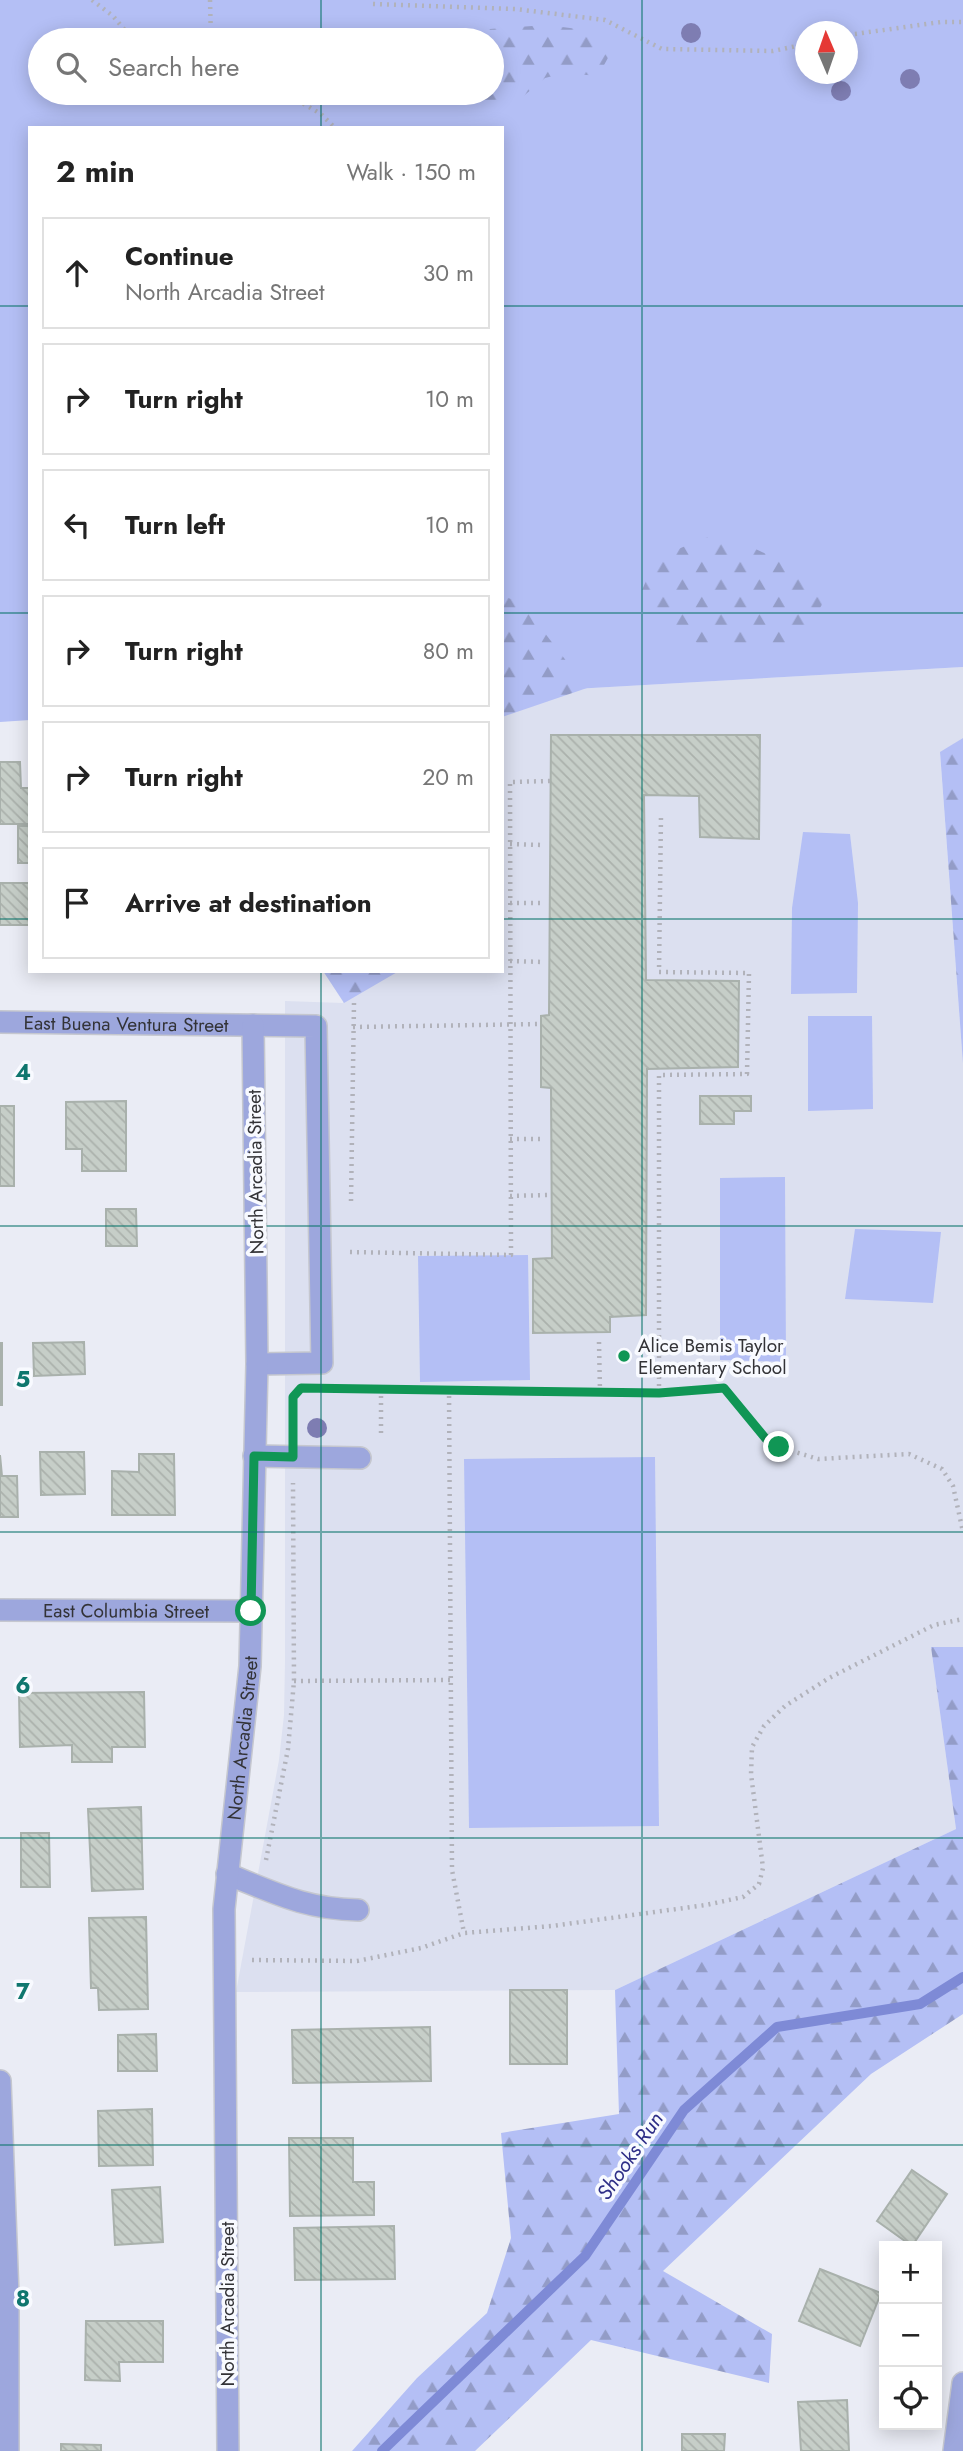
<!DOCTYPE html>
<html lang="en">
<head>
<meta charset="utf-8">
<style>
  body { margin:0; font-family:Jost,sans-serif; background:#f2f2f2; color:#222 }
  .controls { position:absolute; right:21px; bottom:21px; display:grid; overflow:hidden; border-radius:0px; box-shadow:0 4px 18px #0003 }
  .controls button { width:63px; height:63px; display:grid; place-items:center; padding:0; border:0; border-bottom:2px solid #e0e0e0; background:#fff; color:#222; font:35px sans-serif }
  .compass { position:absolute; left:795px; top:21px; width:63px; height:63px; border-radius:50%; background:#fff; box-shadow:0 4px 18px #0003; rotate:358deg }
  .stop { position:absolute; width:21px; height:21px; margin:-16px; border:5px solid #109655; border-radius:50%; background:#fff }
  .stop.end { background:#109655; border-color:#fff; box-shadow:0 2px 7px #0008 }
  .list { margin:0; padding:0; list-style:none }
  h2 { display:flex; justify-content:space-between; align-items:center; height:91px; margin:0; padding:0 28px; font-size:30px }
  h2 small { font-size:23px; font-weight:400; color:#767676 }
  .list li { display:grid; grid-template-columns:46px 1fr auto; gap:21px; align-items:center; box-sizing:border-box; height:112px; margin:0 14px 14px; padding:0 14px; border:2px solid #e0e0e0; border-radius:0px }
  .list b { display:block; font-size:26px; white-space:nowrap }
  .list p { margin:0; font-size:23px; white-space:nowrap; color:#767676 }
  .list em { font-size:23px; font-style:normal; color:#767676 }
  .icon { flex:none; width:38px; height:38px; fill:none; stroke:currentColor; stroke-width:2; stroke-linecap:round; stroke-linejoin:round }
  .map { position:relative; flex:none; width:963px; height:2451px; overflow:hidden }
  .search { position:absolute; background:#fff; box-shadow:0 4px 18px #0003; left:28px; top:28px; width:476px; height:77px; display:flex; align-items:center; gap:18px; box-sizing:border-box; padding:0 24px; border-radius:38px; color:#767676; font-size:26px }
  .panel { position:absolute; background:#fff; box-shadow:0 4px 18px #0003; left:28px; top:126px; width:476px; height:847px; border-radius:0px }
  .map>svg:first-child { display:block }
</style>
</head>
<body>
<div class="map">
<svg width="963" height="2451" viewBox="0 0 963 2451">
  <defs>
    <pattern id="forest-firs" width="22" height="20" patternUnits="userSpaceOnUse" patternTransform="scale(1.75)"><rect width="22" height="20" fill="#b4bff5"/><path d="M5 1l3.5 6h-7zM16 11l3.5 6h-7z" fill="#939cc7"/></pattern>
    <pattern id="building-back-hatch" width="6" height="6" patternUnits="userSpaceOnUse" patternTransform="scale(1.75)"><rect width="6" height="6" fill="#c6cec8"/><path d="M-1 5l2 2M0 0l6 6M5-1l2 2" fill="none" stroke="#abb1ac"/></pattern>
  </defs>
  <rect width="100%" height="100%" fill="#eaecf5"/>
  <polygon fill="#dce0f0" points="963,667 963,738 940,753 963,1064 963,1647 931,1647 956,1829 615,1990 236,1992 279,1760 284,1715 285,1662 285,1001 343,1003 344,971 502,971 502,693"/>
  <g fill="#b4bff5" fill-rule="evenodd">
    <path d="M0,0H963V667L502,693V128H30V720L0,722ZM806,32H848V74H806ZM40,40H492V93H40Z"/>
    <polygon points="803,832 850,834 858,903 857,993 791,994 792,908"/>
    <polygon points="808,1016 872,1016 873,1109 808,1111"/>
    <polygon points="785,1177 786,1362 720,1360 720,1178"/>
    <polygon points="855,1229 941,1232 933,1303 845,1299"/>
    <polygon points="528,1255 530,1380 420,1382 418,1256"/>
    <polygon points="655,1457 659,1826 469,1828 464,1459"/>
  </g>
  <g fill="url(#forest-firs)">
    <polygon points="546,25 586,30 609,56 598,76 565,73 545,78 520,99 481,106 478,93 492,93 492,40 483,40 490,29"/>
    <polygon points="720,532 783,562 825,599 798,648 705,648 636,604 656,558"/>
    <polygon points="502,596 521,602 587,688 502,717"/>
    <polygon points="963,738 963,1064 940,752"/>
    <polygon points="323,971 399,971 344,1003"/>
    <polygon points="931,1647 963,1647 963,2014 871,2074 663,2271 772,2334 769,2383 591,2340 475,2451 352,2451 417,2378 487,2313 511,2238 501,2133 619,2114 615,1990 956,1829"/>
  </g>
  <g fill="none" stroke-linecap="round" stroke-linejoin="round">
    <polyline stroke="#7e8ad6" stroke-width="10" points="382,2451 585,2256 684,2110 777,2027 920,2004 963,1977"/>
  </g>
  <g fill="url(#building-back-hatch)" stroke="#a9b1ac" stroke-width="2">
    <polygon points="551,735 760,735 759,839 700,837 699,796 644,795 646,980 739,981 738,1067 647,1069 646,1315 610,1317 610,1332 533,1333 533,1259 552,1258 551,1088 541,1087 541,1016 549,1015"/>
    <polygon points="0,762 20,762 21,788 30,788 30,824 0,824"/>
    <rect x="18" y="826" width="12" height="37"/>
    <rect x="0" y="883" width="30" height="42"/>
    <polygon points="700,1096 751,1096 751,1111 734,1111 734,1124 700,1124"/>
    <polygon points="126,1101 126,1171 82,1171 82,1149 66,1149 66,1102"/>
    <rect x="0" y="1106" width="14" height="80"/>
    <polygon points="106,1209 136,1209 137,1246 106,1246"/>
    <polygon points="84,1342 85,1374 34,1376 33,1343"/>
    <rect x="0" y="1343" width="2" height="62"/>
    <polygon points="40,1452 84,1452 85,1494 41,1495"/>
    <polygon points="139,1454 174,1454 175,1515 112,1515 112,1471 139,1472"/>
    <polygon points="0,1455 2,1476 17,1476 18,1517 0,1517"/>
    <polygon points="144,1692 145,1747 112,1747 112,1762 72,1762 72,1745 20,1747 19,1693"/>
    <polygon points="141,1807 143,1889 92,1891 88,1809"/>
    <polygon points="21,1833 49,1833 50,1887 21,1887"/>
    <polygon points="146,1917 148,2009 99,2010 98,1988 91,1988 89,1918"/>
    <rect x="510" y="1990" width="57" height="74"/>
    <polygon points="430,2027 431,2081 293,2083 292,2030"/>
    <polygon points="156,2034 157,2071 118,2071 118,2035"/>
    <polygon points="152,2109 153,2165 99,2166 98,2111"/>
    <polygon points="289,2138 353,2138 353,2182 374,2182 374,2215 290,2216"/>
    <polygon points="912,2170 947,2194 912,2246 877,2221"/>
    <polygon points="160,2187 163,2242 115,2245 112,2190"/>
    <polygon points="394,2226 395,2279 295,2280 294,2228"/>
    <polygon points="820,2269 881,2293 860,2346 799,2321"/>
    <polygon points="86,2321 163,2321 163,2362 119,2362 120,2381 85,2380"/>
    <polygon points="847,2400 849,2451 801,2451 798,2402"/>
    <polygon points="682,2434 725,2434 724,2451 682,2451"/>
    <polygon points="61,2444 101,2445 101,2451 61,2451"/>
  </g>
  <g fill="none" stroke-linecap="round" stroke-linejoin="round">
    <defs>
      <g id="minor">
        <path id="s1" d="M0,1022L316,1026L322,1363L257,1364"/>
        <polyline points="254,1456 360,1458"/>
        <path id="s2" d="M0,1610L251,1611"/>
        <path d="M227,1874C275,1893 305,1909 358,1910"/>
        <polyline points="0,2081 8,2296 8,2451"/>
        <path id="s3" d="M228,2451L224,1909L250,1666L257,1364L253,1025"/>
        <polyline points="954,2451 963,2383"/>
      </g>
    </defs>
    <use href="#minor" stroke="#c5c7cf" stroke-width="24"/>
    <g stroke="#b1b2ba" stroke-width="4.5" stroke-dasharray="2 5" stroke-linecap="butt">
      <polyline points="92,0 113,16 133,40"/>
      <polyline points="210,0 211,40"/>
      <polyline points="373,4 515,9 605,20 662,49 773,51 806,44"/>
      <polyline points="848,35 941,22 963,22"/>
      <polyline points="285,93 321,114 335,128"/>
      <polyline points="510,844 543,845"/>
      <polyline points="510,903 541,903"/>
      <polyline points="510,961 544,962"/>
      <polyline points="353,1027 541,1024"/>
      <polyline points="510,1139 545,1139"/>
      <polyline points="510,1196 547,1195"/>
      <polyline points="351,1201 354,1003"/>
      <polyline points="350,1252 511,1255 510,782 551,781"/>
      <polyline points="599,1342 600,1392"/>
      <polyline points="335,1388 659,1393 724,1388 766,1439 779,1447 818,1459 909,1454 942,1469 953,1486 963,1532"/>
      <polyline points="381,1389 381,1437"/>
      <polyline points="449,1389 452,1870 464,1933"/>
      <polyline points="659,1393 659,1075 747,1074 749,973 659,972 661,815"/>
      <polyline points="293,1429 293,1397 297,1393"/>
      <polyline points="294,1681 450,1680"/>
      <polyline points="266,1860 288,1749 294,1681 293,1483"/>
      <polyline points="252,1960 357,1961 421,1948 464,1933 552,1926 706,1905 743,1897 759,1884 763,1868 751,1774 752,1747 764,1726 785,1706 829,1678 934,1625 963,1619"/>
    </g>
    <use href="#minor" stroke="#9da7dd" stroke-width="21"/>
  </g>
  <g fill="#7e7db2">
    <circle cx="691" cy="33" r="10"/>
    <circle cx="910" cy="79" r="10"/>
    <circle cx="841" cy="91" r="10"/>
    <circle cx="317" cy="1428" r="10"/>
  </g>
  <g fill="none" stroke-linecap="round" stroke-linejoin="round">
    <polyline stroke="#109655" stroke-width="9" points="251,1611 254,1456 293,1457 293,1397 301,1388 659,1393 724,1388 766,1439 779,1447"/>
  </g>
  <path fill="none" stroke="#0f766e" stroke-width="2" stroke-opacity="0.55" d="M321,0V40M642,0V2451M321,93V128M0,306H30M502,306H963M0,613H30M502,613H963M0,919H30M502,919H963M321,971V2451M0,1226H963M0,1532H963M0,1838H963M0,2145H963"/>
  <circle fill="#109655" stroke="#f8faff" stroke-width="2.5" cx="624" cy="1356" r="7"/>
  <g text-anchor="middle" stroke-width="7" stroke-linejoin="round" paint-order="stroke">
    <g font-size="19" fill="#333337" stroke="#f8faff">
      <text dy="7" stroke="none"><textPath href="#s1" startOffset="126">East Buena Ventura Street</textPath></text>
      <text transform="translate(255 1172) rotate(-91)" y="7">North Arcadia Street</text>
      <text dy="7" stroke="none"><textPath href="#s2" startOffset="126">East Columbia Street</textPath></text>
      <text dy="7" stroke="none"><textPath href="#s3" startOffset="714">North Arcadia Street</textPath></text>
      <text transform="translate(227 2304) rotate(-90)" y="7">North Arcadia Street</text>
    </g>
    <g font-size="19" fill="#333337" stroke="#f8faff" text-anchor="start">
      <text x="638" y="1352">Alice Bemis Taylor<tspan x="638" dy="22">Elementary School</tspan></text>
    </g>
    <g font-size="21" font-style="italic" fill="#2e2e87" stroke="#f8faff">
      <text transform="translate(630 2156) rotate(-56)" y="7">Shooks Run</text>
    </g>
  </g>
  <g font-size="23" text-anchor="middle" font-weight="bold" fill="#0f766e" stroke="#f8faff" stroke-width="7" stroke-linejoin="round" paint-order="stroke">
    <text x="23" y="1080">4</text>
    <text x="23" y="1387">5</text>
    <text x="23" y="1693">6</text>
    <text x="23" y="1999">7</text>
    <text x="23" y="2306">8</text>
  </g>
</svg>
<div class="controls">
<button>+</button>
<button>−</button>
<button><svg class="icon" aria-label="locate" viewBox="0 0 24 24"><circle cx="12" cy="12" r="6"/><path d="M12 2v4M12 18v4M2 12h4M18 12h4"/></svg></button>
</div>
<svg class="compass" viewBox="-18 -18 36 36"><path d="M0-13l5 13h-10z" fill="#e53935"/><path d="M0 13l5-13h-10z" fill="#767676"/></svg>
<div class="stop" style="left:251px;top:1611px"></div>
<div class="stop end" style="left:779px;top:1447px"></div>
<div class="search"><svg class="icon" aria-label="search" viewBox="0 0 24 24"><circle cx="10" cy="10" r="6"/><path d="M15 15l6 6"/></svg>Search here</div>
<section class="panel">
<h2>2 min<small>Walk · 150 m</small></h2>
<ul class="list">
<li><svg class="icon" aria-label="ahead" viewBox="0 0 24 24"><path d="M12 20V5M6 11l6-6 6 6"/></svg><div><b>Continue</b><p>North Arcadia Street</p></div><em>30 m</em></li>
<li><svg class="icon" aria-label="right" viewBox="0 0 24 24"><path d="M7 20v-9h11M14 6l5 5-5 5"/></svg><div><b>Turn right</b></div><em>10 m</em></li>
<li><svg class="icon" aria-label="left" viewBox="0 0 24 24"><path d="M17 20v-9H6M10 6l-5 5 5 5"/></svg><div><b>Turn left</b></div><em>10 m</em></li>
<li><svg class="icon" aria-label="right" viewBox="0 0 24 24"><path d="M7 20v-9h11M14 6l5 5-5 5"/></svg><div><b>Turn right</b></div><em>80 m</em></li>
<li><svg class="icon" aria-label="right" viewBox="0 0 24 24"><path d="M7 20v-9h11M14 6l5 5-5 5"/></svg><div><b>Turn right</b></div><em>20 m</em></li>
<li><svg class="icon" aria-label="arrive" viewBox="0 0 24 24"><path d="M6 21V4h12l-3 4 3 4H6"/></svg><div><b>Arrive at destination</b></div></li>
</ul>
</section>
</div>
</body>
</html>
